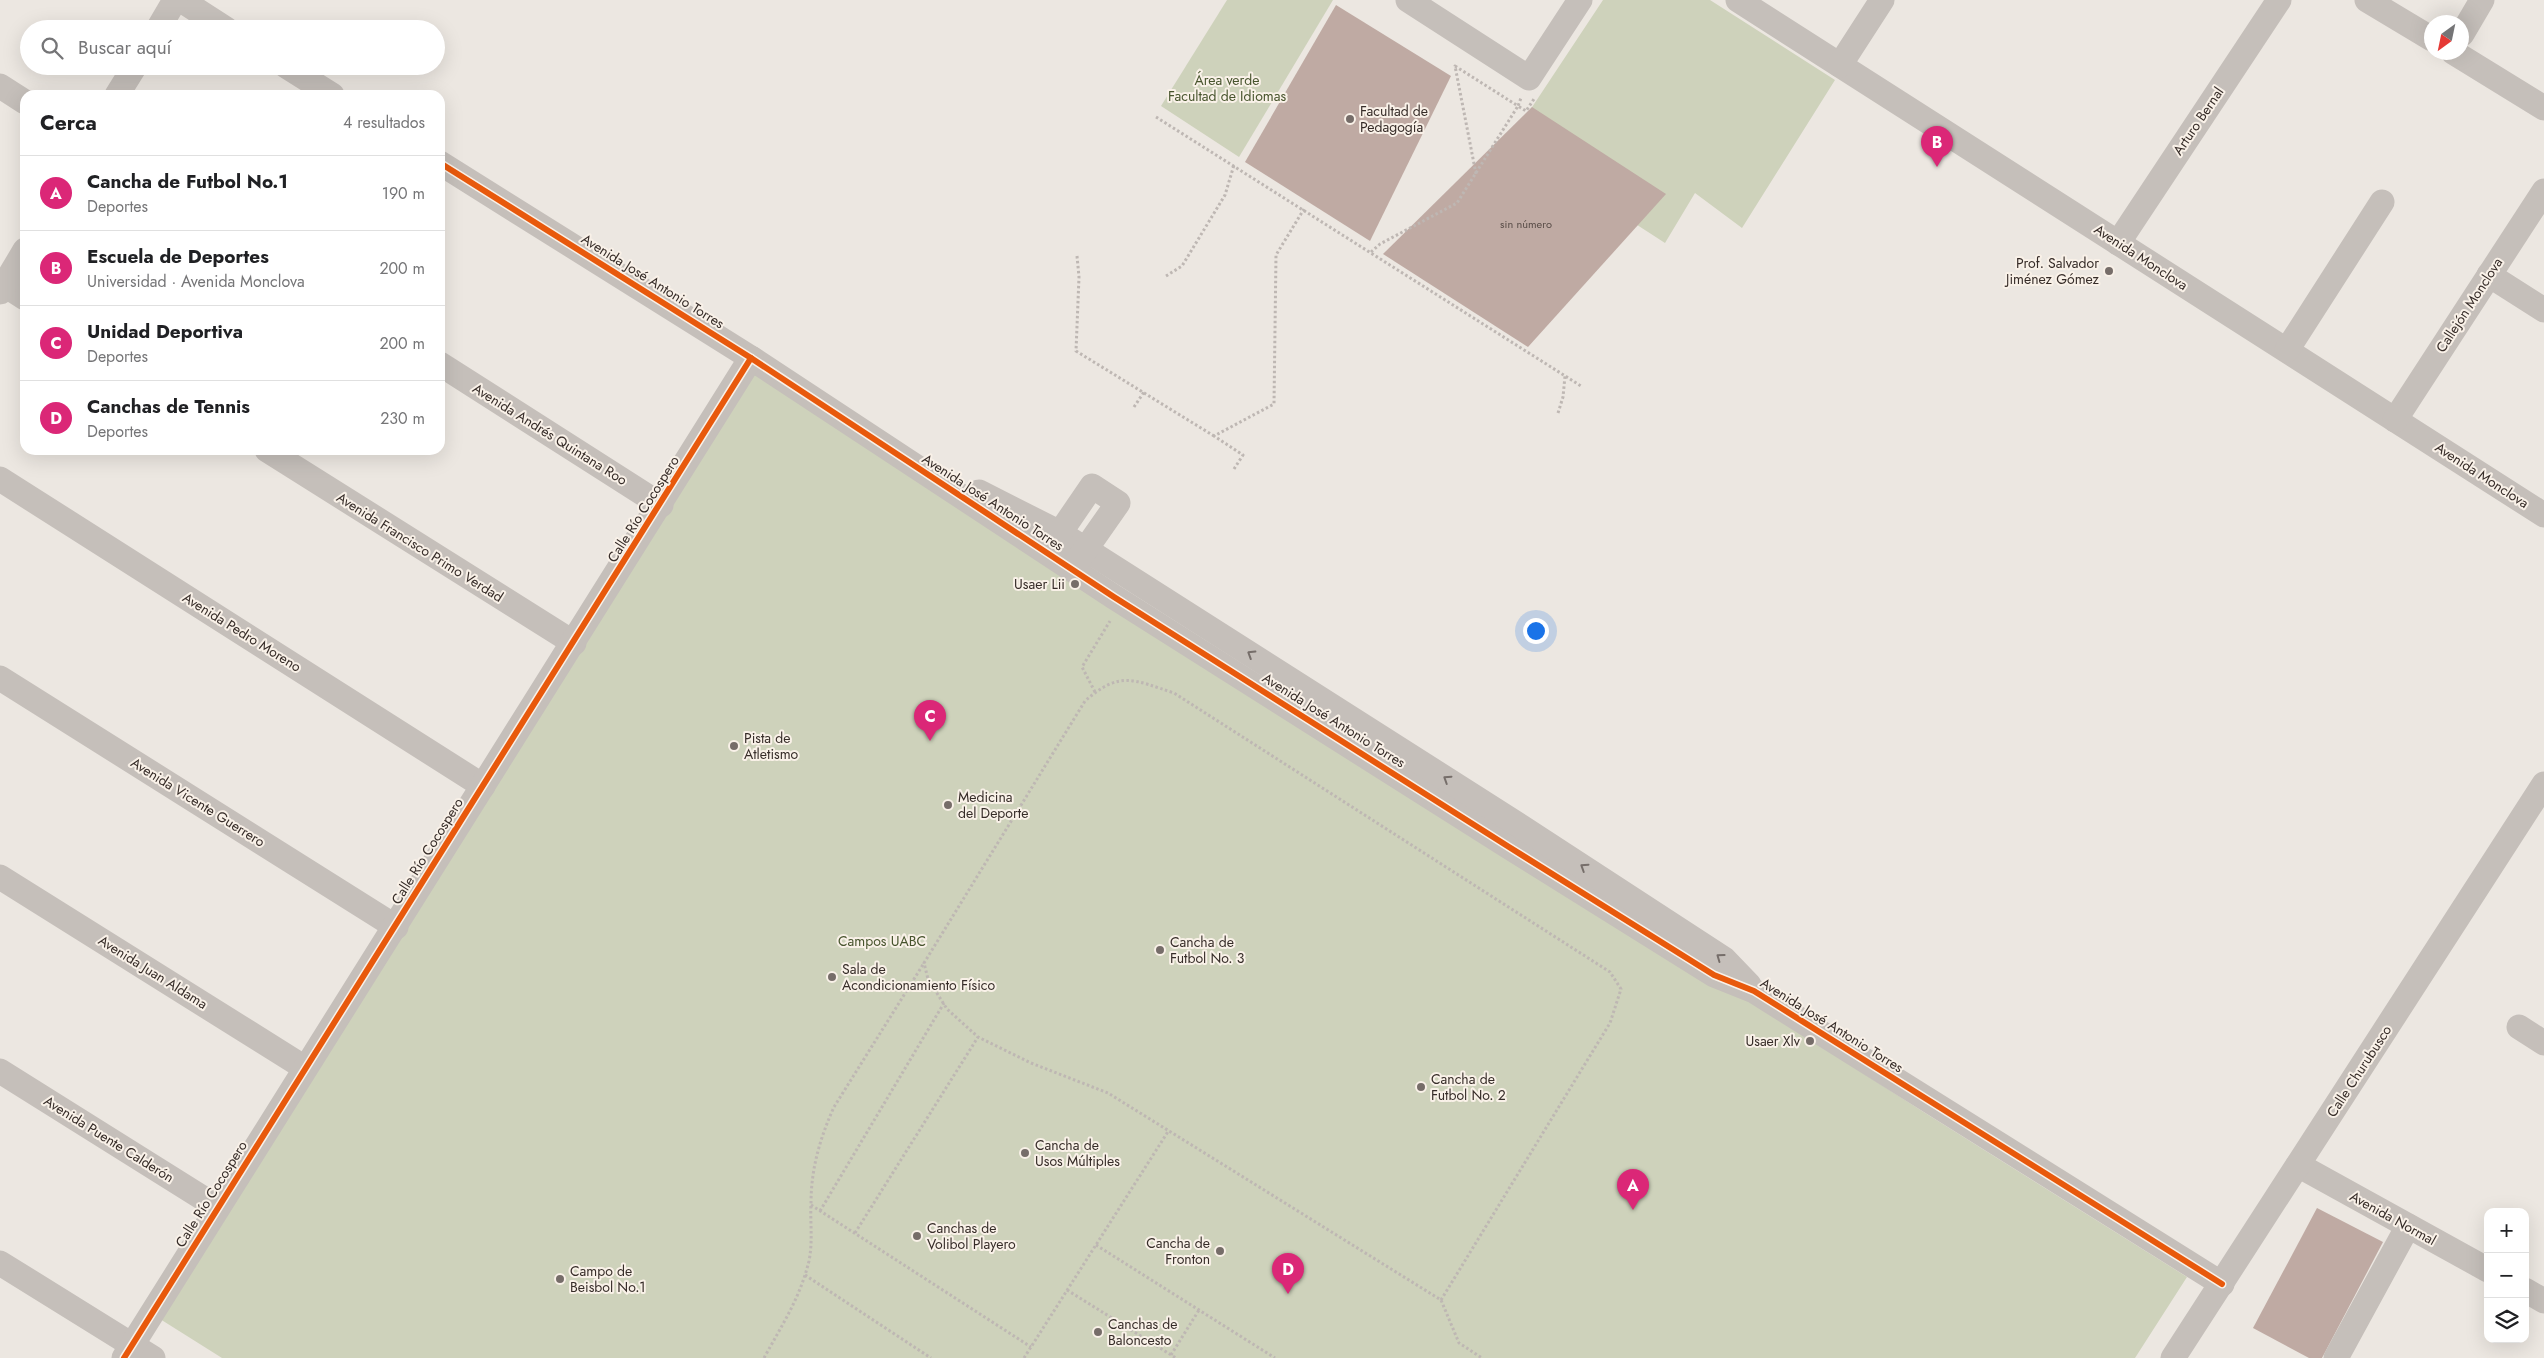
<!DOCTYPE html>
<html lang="es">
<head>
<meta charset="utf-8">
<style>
  body { margin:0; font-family:Jost,sans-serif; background:#f2f2f2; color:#202124 }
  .controls { position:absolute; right:15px; bottom:15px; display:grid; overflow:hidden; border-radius:10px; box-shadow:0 5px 20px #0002 }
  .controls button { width:45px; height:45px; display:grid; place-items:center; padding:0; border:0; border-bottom:1px solid #e0e0e0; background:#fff; color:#202124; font:25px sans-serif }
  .compass { position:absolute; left:2424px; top:15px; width:45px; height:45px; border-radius:50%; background:#fff; box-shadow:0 5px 20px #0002; rotate:213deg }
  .you { position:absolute; left:1535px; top:630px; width:18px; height:18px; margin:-12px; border:4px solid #fff; border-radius:50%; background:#1a73e8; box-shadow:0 0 0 8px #1a73e833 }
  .badge { display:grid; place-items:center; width:32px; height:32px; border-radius:50%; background:#db2777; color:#fff; font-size:16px; font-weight:700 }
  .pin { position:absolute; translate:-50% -41px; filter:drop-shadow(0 1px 2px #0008) }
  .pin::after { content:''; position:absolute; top:26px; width:18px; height:15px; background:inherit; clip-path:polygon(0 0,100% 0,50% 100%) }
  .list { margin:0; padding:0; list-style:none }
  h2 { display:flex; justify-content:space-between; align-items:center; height:65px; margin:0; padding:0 20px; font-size:21px }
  h2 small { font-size:16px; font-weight:400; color:#757577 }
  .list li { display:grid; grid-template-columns:32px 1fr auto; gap:15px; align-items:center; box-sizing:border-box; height:75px; padding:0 20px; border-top:1px solid #e0e0e0 }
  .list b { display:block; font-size:19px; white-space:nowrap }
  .list p { margin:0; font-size:16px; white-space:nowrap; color:#757577 }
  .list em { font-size:16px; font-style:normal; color:#757577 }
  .icon { flex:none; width:28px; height:28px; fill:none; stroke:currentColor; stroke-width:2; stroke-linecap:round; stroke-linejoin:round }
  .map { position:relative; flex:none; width:2544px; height:1358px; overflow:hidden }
  .search { position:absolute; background:#fff; box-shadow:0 5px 20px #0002; left:20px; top:20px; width:425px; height:55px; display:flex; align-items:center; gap:12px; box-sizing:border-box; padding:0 18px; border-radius:28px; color:#757577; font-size:19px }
  .panel { position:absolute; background:#fff; box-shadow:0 5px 20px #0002; left:20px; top:90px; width:425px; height:365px; border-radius:15px }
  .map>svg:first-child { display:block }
</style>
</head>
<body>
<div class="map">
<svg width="2544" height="1358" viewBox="0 0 2544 1358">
  <rect width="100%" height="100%" fill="#ece7e1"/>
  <g fill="#ced2bb">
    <polygon points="1227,0 1333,0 1239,157 1161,106"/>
    <polygon points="1603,0 1710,0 1835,80 1742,228 1695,193 1665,243 1509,142"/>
    <polygon points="751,360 1922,1111 2187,1277 2135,1358 222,1358 160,1319"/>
  </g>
  <g fill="#bfaaa3">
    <polygon points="1336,5 1451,76 1370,241 1245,162"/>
    <polygon points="1532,107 1666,194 1528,347 1383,254"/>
    <polygon points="2317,1208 2383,1242 2322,1358 2309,1358 2253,1328"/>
  </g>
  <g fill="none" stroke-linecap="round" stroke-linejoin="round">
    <g stroke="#beb7b3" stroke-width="3" stroke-dasharray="2.5 2.5" stroke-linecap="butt">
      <polyline points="1156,117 1581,386"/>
      <polyline points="1476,174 1455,66 1518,106 1521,98"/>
      <polyline points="1371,252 1380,244 1457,203 1518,106 1526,111 1534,99"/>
      <polyline points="1077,256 1079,277 1076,351 1214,436"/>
      <polyline points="1166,276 1182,266 1225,195 1234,165"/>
      <polyline points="1134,407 1144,392"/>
      <polyline points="1558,413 1563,397 1565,376"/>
      <polyline points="1234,469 1243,455 1214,436 1274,404 1276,255 1304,209"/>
      <polyline points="1095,692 1082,667 1110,621"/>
      <polyline points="811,1205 1031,1347"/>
      <polyline points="820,1211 944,1003"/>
      <polyline points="855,1233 978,1037"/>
      <polyline points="1096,1245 1275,1358"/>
      <polyline points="805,1275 931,1358"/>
      <polyline points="1067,1290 1176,1358"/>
      <path d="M1441,1300L1610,1023L1621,989L1610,972L1174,693C1134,680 1120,670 1085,701L924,963L928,979L947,1009L978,1037L1031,1063L1108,1093L1441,1300L1459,1343L1482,1358"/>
      <polyline points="1171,1355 1199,1310"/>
      <path d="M764,1358C782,1325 800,1298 809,1261C813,1241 810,1223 811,1203C811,1169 820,1138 834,1107L924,963"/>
      <polyline points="1024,1358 1169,1130"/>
    </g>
    <g stroke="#c5bfba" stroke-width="25">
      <polyline points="181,0 226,29"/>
      <polyline points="1408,0 1529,78 1580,0"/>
      <polyline points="1738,0 2544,515"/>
      <polyline points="2367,0 2432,39"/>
      <polyline points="158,29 175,0"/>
      <polyline points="2462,34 2482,0"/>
      <polyline points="2453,52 2544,108"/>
      <polyline points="1840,65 1882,0"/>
      <polyline points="286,66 332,95"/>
      <polyline points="0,86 25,102"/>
      <polyline points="117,95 135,66"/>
      <polyline points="440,163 751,358 1114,597 1509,847 1714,975 1754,991 2222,1284"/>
      <polyline points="2118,243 2279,0"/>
      <polyline points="2489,275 2544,310"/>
      <polyline points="0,282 25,298"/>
      <polyline points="0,292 25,250"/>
      <polyline points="2287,350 2382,202"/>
      <polyline points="440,364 661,505"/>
      <polyline points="2395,420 2544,191"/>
      <polyline points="267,450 574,643"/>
      <polyline points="0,479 483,786"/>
      <polyline points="979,492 1060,533 1520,826 1724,959 1749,985"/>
      <polyline points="1051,546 1092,486 1118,503 1076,563"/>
      <polyline points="0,678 396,927"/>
      <polyline points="0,877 305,1068"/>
      <polyline points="2519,1027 2544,1043"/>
      <polyline points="0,1071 217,1207"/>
      <polyline points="2298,1165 2488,1270"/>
      <polyline points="0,1263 153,1358"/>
      <polyline points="2525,1290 2544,1301"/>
      <polyline points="124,1358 751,358"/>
      <polyline points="2173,1358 2544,784"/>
      <polyline points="2336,1358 2408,1226"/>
    </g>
    <defs>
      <g id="cycleway">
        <polyline points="440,163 751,358 1114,597 1509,847 1714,975 1754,991 2222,1284"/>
        <polyline points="124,1358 751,358"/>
      </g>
    </defs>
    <use href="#cycleway" stroke="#f9f1e8" stroke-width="9"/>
    <use href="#cycleway" stroke="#e8590c" stroke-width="6"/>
  </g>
  <defs><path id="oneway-chevron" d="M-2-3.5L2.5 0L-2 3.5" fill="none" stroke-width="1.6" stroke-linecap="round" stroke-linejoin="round" transform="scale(1.25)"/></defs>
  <g stroke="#766e6a">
    <use href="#oneway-chevron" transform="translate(1251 654) rotate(-148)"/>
    <use href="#oneway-chevron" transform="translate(1447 779) rotate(-147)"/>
    <use href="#oneway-chevron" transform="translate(1584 867) rotate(-147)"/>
    <use href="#oneway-chevron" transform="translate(1720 957) rotate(-144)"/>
  </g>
  <g fill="#766d69" stroke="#f9f1e8" stroke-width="2">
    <circle cx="1350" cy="119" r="5"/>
    <circle cx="2109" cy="271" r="5"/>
    <circle cx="1075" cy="584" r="5"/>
    <circle cx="734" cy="746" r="5"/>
    <circle cx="948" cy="805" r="5"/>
    <circle cx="1160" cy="950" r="5"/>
    <circle cx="832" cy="977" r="5"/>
    <circle cx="1810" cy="1041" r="5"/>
    <circle cx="1421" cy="1087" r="5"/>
    <circle cx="1025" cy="1153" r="5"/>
    <circle cx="917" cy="1236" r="5"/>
    <circle cx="1220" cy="1251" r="5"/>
    <circle cx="560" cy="1279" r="5"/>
    <circle cx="1098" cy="1332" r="5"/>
  </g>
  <g text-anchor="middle" stroke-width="4" stroke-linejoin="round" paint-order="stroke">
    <g font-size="11" fill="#584c47">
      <text x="1526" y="228">sin número</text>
    </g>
    <g font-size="14" fill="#47542d" stroke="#f9f1e8">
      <text x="1227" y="85">Área verde<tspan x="1227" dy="16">Facultad de Idiomas</tspan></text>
      <text x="882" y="946">Campos UABC</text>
    </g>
    <g font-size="14" fill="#362c28" stroke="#f9f1e8" text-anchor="start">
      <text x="1360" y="116">Facultad de<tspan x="1360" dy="16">Pedagogía</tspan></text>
      <text x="2099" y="268" text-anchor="end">Prof. Salvador<tspan x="2099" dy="16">Jiménez Gómez</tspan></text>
      <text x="1065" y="589" text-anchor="end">Usaer Lii</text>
      <text x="744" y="743">Pista de<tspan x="744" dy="16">Atletismo</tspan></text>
      <text x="958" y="802">Medicina<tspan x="958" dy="16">del Deporte</tspan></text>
      <text x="1170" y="947">Cancha de<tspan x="1170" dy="16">Futbol No. 3</tspan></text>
      <text x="842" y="974">Sala de<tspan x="842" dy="16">Acondicionamiento Físico</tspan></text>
      <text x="1800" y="1046" text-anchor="end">Usaer Xlv</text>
      <text x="1431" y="1084">Cancha de<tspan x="1431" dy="16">Futbol No. 2</tspan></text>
      <text x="1035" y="1150">Cancha de<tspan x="1035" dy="16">Usos Múltiples</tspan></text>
      <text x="927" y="1233">Canchas de<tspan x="927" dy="16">Volibol Playero</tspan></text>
      <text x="1210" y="1248" text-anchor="end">Cancha de<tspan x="1210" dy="16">Fronton</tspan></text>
      <text x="570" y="1276">Campo de<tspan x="570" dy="16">Beisbol No.1</tspan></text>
      <text x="1108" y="1329">Canchas de<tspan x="1108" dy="16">Baloncesto</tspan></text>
    </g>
    <g font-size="14" fill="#362c28" stroke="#f9f1e8">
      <text transform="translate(2198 121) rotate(-56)" y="5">Arturo Bernal</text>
      <text transform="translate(2141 257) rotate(33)" y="5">Avenida Monclova</text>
      <text transform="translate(653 281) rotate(32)" y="5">Avenida José Antonio Torres</text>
      <text transform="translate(2469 305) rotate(-57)" y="5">Callejón Monclova</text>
      <text transform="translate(550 434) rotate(32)" y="5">Avenida Andrés Quintana Roo</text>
      <text transform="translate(2482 475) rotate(33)" y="5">Avenida Monclova</text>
      <text transform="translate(993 502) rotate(33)" y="5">Avenida José Antonio Torres</text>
      <text transform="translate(643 509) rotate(-58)" y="5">Calle Río Cocospero</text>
      <text transform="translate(420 547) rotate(32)" y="5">Avenida Francisco Primo Verdad</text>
      <text transform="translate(242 632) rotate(32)" y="5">Avenida Pedro Moreno</text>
      <text transform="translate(1334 720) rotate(32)" y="5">Avenida José Antonio Torres</text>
      <text transform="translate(198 802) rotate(32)" y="5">Avenida Vicente Guerrero</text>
      <text transform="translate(427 851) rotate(-58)" y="5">Calle Río Cocospero</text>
      <text transform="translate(153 972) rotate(32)" y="5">Avenida Juan Aldama</text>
      <text transform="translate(1832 1025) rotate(32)" y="5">Avenida José Antonio Torres</text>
      <text transform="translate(2359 1071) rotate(-57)" y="5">Calle Churubusco</text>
      <text transform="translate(109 1139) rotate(32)" y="5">Avenida Puente Calderón</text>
      <text transform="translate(211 1194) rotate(-58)" y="5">Calle Río Cocospero</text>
      <text transform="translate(2393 1218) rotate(29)" y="5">Avenida Normal</text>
    </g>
  </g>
</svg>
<div class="controls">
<button>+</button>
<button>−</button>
<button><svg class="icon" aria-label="layers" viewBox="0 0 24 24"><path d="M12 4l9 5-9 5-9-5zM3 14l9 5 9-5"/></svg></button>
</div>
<svg class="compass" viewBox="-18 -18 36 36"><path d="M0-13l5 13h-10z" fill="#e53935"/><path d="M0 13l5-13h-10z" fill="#757577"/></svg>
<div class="you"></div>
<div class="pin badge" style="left:1633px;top:1210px">A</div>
<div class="pin badge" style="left:1937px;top:167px">B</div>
<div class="pin badge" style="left:930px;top:741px">C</div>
<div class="pin badge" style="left:1288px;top:1294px">D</div>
<div class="search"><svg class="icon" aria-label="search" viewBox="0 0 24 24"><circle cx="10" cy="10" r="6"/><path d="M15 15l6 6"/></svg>Buscar aquí</div>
<section class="panel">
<h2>Cerca<small>4 resultados</small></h2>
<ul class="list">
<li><span class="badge">A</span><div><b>Cancha de Futbol No.1</b><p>Deportes</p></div><em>190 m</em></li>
<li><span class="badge">B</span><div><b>Escuela de Deportes</b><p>Universidad · Avenida Monclova</p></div><em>200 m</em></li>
<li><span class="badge">C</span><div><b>Unidad Deportiva</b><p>Deportes</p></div><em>200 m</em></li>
<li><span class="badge">D</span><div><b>Canchas de Tennis</b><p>Deportes</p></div><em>230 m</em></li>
</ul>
</section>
</div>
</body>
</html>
